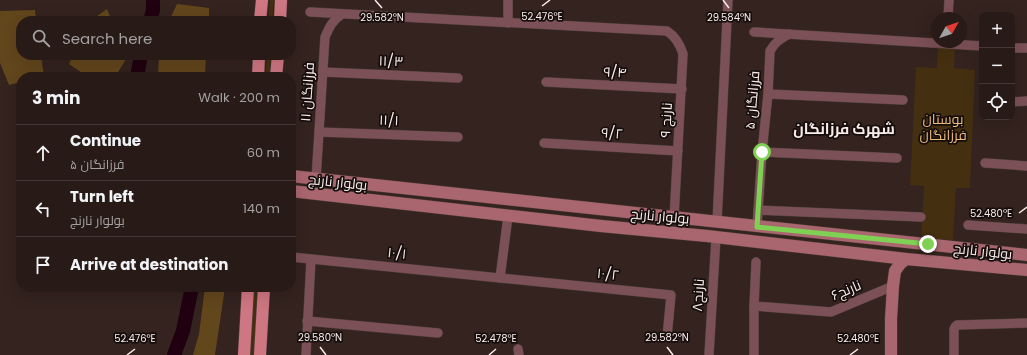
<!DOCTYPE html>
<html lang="en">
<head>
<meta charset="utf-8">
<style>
  body { margin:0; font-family:Poppins,Cairo,sans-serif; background:#2f2320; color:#f1f3f6 }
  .controls { position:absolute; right:12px; top:12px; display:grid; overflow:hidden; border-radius:8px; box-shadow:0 4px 16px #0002 }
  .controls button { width:36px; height:36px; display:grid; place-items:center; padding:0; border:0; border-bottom:1px solid #433836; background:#271a17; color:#f1f3f6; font:20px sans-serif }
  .compass { position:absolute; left:931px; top:12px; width:36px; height:36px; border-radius:50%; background:#271a17; box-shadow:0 4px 16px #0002; rotate:50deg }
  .stop { position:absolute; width:12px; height:12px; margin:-9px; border:3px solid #7ed153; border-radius:50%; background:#fff }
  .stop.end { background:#7ed153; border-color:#fff; box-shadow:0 1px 4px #0008 }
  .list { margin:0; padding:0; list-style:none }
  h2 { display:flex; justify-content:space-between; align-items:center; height:52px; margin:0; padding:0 16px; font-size:17px }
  h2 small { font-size:13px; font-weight:400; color:#a4a1a1 }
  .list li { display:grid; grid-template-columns:26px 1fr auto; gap:12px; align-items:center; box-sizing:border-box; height:56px; padding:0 16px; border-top:1px solid #433836 }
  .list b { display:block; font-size:15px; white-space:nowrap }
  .list p { margin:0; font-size:13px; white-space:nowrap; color:#a4a1a1 }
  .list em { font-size:13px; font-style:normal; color:#a4a1a1 }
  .icon { flex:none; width:22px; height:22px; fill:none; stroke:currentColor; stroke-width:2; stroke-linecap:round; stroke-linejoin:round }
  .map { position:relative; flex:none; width:1027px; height:355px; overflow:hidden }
  .search { position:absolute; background:#271a17; box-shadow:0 4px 16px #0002; left:16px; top:16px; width:280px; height:44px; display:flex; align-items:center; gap:10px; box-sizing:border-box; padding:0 14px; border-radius:16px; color:#a4a1a1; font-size:15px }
  .panel { position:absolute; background:#271a17; box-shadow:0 4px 16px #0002; left:16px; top:72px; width:280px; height:220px; border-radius:16px }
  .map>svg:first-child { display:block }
</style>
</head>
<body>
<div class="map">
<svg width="1027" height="355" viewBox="0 0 1027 355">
  <rect width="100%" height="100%" fill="#34231f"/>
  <g fill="#442f10">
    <polygon points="270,0 274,0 272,21 269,21"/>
    <polygon points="938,44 955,45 954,68 975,70 970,188 956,188 953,240 921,238 924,186 910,185 916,67 937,68"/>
    <polygon points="267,55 271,55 270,77 265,77"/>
    <polygon points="252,287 259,287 255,355 250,355"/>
  </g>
  <g fill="#62461c">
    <polygon points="177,4 209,8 209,21 169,21"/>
    <polygon points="107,9 112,21 90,21"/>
    <polygon points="35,10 36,21 21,21 21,55 41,55 44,77 21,77 21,82 9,85 0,63 0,11"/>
    <polygon points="73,55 127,55 128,56 115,77 88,77 69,64"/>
    <polygon points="159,55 206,55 205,77 158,77"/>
    <polygon points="205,287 225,287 215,355 193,355 199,334"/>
  </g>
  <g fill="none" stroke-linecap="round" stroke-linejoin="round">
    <g stroke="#210011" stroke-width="14">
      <polyline points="150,21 153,10 153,0"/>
      <polyline points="137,77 141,55"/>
      <polyline points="174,355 183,331 192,287"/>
    </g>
    <defs>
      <g id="street">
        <path d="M310,12L667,31C676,37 680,44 683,54L674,218"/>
        <polyline points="948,18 949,0"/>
        <polyline points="508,23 508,0"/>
        <polyline points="754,32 982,46"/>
        <polyline points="1012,48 1027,48"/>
        <polyline points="323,72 458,78"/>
        <polyline points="546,82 682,89"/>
        <polyline points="768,94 903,100"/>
        <polyline points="1012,102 1027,101"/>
        <polyline points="319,132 458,137"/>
        <polyline points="544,143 678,151"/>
        <polyline points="762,152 897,158"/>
        <polyline points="985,163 1027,166"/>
        <path d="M316,179L325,37C330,26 332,21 342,14"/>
        <polyline points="758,210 921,217"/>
        <polyline points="717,222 728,0"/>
        <polyline points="968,225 1027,229"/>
        <path d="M757,227L762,152L768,94L770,51C775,42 780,39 789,34"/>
        <polyline points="291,257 671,295 667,337"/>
        <polyline points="500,278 508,216"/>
        <polyline points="754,306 831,312 893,286"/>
        <polyline points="307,321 438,333"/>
        <polyline points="518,349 519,355"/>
        <polyline points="306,355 311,259"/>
        <polyline points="709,355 716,237"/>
        <polyline points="754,355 754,306 756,262"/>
        <polyline points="954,355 954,329 955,327 957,325 1027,323"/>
      </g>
      <g id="secondary">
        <polyline points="291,176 1027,255"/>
        <polyline points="291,191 601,226 707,236 906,259 1027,270"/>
        <polyline points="891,355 891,319 893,286 895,271 900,264 906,259"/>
      </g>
      <g id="primary">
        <polyline points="260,21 262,0"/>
        <polyline points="280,21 281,0"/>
        <polyline points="258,77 259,55"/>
        <polyline points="276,77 278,55"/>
        <polyline points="244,355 248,287"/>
        <polyline points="260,355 264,287"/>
      </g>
    </defs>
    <use href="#street" stroke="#503f3b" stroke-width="10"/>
    <use href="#secondary" stroke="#503f3b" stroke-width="13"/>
    <use href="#primary" stroke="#503f3b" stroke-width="13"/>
    <use href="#street" stroke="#7b5056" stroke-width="9"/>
    <use href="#secondary" stroke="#aa666f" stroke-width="12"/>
    <use href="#primary" stroke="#ce7682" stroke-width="12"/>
  </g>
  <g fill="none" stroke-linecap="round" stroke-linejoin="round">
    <polyline stroke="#7ed153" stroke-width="5" points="762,152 757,227 928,244"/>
  </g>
  <path fill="none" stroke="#f9ecea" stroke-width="1.5" d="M375,0L382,8M723,0L729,8M542,6L550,0M1019,213L1027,207M320,347L326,355M667,347L673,355M127,355L135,349M489,355L496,349M850,355L858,349"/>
  <g text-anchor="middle" stroke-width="3.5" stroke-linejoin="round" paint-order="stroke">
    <g font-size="14" fill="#f9ecea" stroke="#160e0d">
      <text transform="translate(391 61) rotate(2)" y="5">۱۱/۳</text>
      <text transform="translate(615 72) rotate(3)" y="5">۹/۴</text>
      <text transform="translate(307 92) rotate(-86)" y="5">فرزانگان ۱۱</text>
      <text transform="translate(752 100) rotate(-85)" y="5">فرزانگان ۵</text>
      <text transform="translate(389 120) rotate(2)" y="5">۱۱/۱</text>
      <text transform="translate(666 120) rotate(-87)" y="5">نارنج ۹</text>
      <text transform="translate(612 133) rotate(4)" y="5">۹/۲</text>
      <text transform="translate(338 182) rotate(6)" y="5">بولوار نارنج</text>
      <text transform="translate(660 216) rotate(5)" y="5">بولوار نارنج</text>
      <text transform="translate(983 251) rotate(6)" y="5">بولوار نارنج</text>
      <text transform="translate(397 253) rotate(6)" y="5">۱۰/۱</text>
      <text transform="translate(608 274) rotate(6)" y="5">۱۰/۲</text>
      <text transform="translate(846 290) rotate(-23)" y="5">نارنج۶</text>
      <text transform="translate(698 295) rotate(-86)" y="5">نارنج۸</text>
    </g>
    <g font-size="14" fill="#ebbb7a" stroke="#160e0d">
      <text x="943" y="124">بوستان<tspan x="943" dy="16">فرزانگان</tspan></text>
    </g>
    <g font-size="15" font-weight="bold" fill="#f9ecea" stroke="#160e0d">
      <text x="844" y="134">شهرک فرزانگان</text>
    </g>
  </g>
  <g font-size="10" text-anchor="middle" fill="#f9ecea" stroke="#160e0d" stroke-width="3.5" stroke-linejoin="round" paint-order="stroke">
    <text x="542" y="20">52.476°E</text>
    <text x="382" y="21">29.582°N</text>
    <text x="729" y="21">29.584°N</text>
    <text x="991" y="217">52.480°E</text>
    <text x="320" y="341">29.580°N</text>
    <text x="667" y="341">29.582°N</text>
    <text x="135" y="342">52.476°E</text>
    <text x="496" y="342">52.478°E</text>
    <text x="858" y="342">52.480°E</text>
  </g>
</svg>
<div class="controls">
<button>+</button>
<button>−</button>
<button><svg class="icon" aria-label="locate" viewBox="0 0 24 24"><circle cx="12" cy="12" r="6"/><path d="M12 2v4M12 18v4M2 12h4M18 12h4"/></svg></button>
</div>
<svg class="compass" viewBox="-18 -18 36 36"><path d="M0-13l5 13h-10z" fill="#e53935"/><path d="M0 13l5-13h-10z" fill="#a4a1a1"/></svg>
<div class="stop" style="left:762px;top:152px"></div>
<div class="stop end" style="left:928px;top:244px"></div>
<div class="search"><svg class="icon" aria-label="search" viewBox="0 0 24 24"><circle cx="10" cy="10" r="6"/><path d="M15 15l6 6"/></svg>Search here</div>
<section class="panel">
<h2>3 min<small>Walk · 200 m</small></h2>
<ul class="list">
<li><svg class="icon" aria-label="ahead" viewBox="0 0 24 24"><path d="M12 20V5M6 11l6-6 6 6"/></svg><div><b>Continue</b><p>فرزانگان ۵</p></div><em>60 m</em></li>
<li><svg class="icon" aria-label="left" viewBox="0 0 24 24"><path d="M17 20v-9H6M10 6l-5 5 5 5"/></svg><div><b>Turn left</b><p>بولوار نارنج</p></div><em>140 m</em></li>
<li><svg class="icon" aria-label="arrive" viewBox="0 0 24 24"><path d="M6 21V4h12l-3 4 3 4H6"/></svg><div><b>Arrive at destination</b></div></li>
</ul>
</section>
</div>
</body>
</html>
